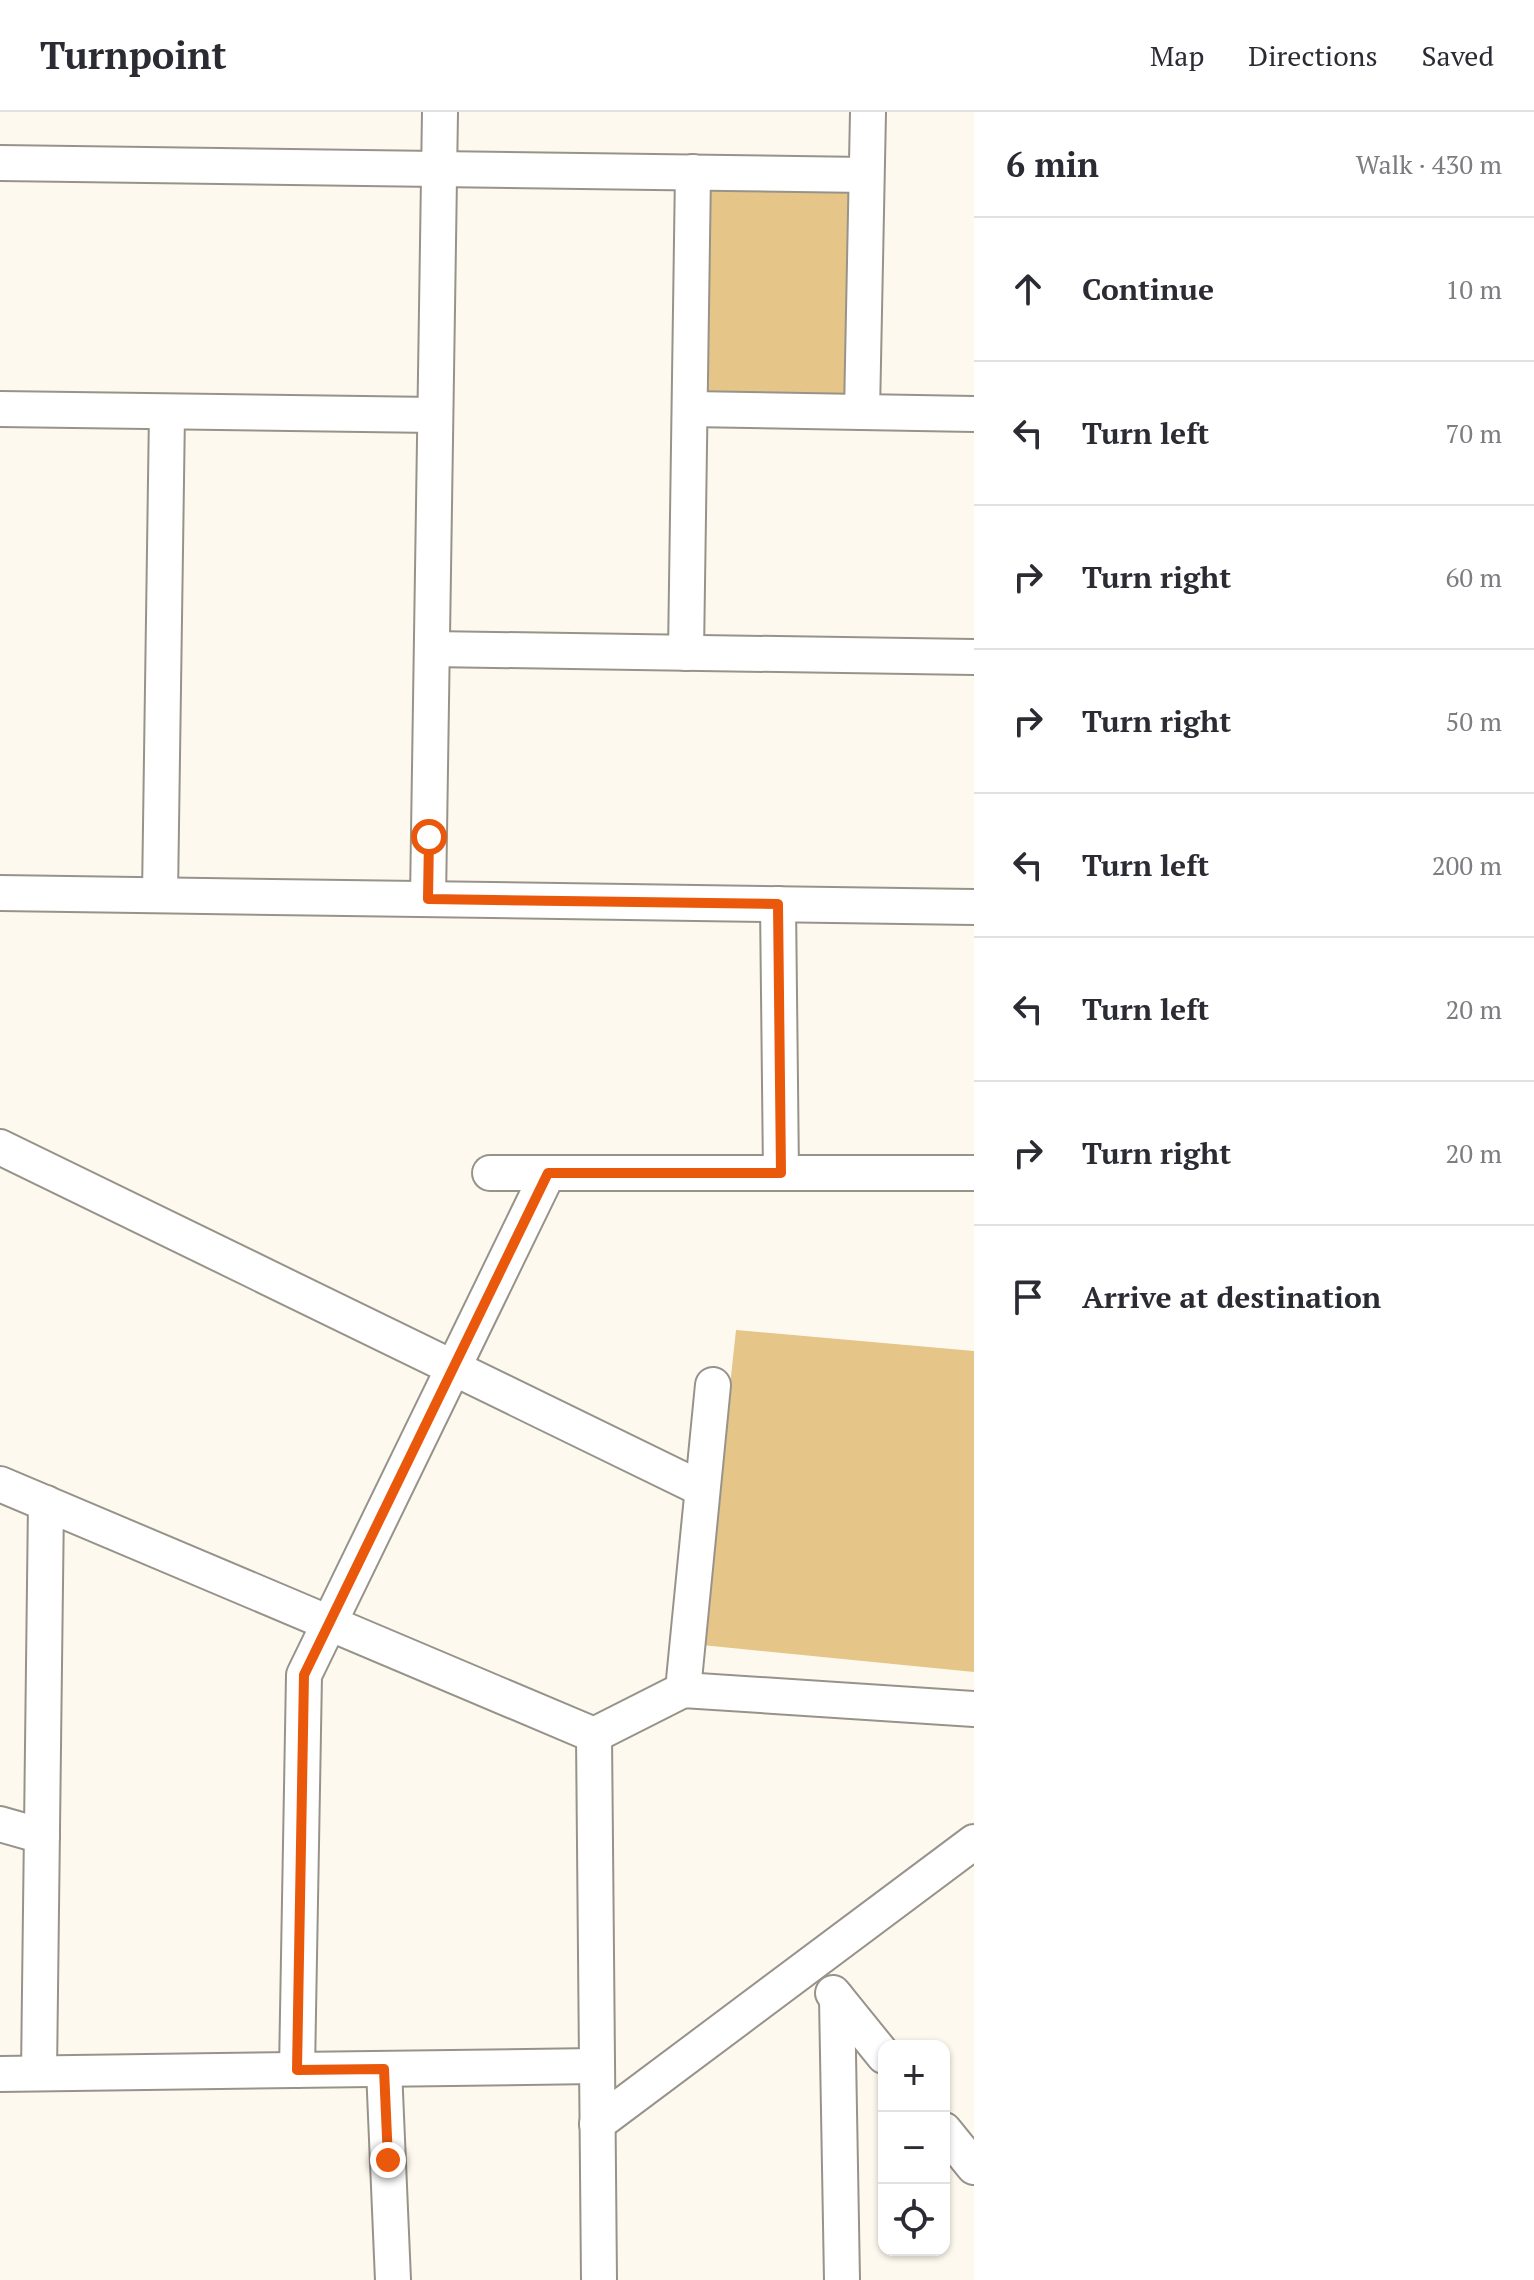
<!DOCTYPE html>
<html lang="en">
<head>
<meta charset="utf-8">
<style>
  body { margin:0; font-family:"PT Serif",serif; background:#f7f7f7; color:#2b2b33 }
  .controls { position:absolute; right:24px; bottom:24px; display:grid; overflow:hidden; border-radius:16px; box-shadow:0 2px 6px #0004 }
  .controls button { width:72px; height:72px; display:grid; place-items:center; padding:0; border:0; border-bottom:2px solid #e1e1e2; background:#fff; color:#2b2b33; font:40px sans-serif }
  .stop { position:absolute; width:24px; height:24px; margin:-18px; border:6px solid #ea580c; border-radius:50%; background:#fff }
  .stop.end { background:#ea580c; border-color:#fff; box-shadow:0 2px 8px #0008 }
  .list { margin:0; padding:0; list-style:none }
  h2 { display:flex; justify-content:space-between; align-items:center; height:104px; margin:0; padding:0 32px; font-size:34px }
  h2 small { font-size:26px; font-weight:400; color:#7c7c81 }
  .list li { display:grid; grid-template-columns:52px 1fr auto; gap:24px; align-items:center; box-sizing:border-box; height:144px; padding:0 32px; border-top:2px solid #e1e1e2 }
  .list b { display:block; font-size:30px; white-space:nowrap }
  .list em { font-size:26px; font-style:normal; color:#7c7c81 }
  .icon { flex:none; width:44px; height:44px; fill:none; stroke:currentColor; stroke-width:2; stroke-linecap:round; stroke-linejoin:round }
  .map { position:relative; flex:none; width:974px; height:2168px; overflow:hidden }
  header { display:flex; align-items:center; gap:48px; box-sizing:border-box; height:112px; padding:0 40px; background:#fff; border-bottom:2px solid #e1e1e2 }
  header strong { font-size:38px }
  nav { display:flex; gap:44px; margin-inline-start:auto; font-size:28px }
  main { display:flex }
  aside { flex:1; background:#fff }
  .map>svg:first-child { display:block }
</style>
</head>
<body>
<header>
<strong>Turnpoint</strong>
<nav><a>Map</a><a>Directions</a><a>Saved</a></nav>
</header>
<main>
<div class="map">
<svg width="974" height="2168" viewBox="0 0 974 2168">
  <rect width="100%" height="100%" fill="#fef9ef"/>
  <g fill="#e5c588">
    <polygon points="707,67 855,72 848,292 700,288"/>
    <polygon points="736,1218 974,1239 974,1560 702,1533"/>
  </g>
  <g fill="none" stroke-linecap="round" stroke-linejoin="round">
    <defs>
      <g id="minor">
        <polyline points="0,51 866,63"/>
        <polyline points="0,297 435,303"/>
        <polyline points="690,297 974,302"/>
        <polyline points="862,300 868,0"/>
        <polyline points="432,537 974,545"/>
        <polyline points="686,541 693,60"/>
        <polyline points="0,781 974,795"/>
        <polyline points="160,783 167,300"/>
        <polyline points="428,787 440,0"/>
        <polyline points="778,792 781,1061"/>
        <polyline points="0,1035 702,1377"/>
        <polyline points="490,1061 974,1061"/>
        <polyline points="0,1372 594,1623 683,1578 974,1597"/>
        <polyline points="683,1578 713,1273"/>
        <polyline points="594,1623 599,2168"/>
        <polyline points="0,1712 42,1724"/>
        <polyline points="833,1881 884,1944"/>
        <polyline points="837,1886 842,2168"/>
        <polyline points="384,1957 393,2168"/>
        <polyline points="297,1958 304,1563 548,1061"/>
        <polyline points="39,1961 46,1391"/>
        <polyline points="0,1962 596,1954"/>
        <polyline points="597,2012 974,1730"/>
        <polyline points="944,2018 974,2055"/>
      </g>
    </defs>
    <use href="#minor" stroke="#98938a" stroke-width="38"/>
    <use href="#minor" stroke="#fff" stroke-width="34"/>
  </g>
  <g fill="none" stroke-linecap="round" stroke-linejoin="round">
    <polyline stroke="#ea580c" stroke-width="10" points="388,2048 384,1957 297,1958 304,1563 548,1061 781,1061 778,792 428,787 429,725"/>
  </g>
</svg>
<div class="controls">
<button>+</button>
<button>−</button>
<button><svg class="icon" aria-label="locate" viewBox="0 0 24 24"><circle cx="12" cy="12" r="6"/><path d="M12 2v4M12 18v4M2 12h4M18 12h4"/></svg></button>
</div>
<div class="stop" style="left:429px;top:725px"></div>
<div class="stop end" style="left:388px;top:2048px"></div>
</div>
<aside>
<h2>6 min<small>Walk · 430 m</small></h2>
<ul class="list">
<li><svg class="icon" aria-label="ahead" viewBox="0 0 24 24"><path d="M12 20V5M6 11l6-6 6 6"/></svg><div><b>Continue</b></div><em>10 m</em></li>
<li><svg class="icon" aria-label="left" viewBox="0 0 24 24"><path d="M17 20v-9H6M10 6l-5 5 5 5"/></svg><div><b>Turn left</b></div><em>70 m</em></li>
<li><svg class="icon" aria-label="right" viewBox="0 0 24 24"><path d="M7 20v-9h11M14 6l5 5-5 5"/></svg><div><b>Turn right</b></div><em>60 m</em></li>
<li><svg class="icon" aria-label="right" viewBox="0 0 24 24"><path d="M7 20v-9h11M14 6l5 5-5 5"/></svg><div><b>Turn right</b></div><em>50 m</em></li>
<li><svg class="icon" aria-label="left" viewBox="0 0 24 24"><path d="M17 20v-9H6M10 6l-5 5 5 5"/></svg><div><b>Turn left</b></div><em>200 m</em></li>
<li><svg class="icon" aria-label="left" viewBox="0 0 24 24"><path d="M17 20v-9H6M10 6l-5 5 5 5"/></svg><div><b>Turn left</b></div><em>20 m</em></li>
<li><svg class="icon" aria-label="right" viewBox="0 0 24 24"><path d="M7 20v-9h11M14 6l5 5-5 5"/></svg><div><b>Turn right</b></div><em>20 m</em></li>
<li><svg class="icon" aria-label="arrive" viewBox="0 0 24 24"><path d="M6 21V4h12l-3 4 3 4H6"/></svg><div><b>Arrive at destination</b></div></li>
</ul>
</aside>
</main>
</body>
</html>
